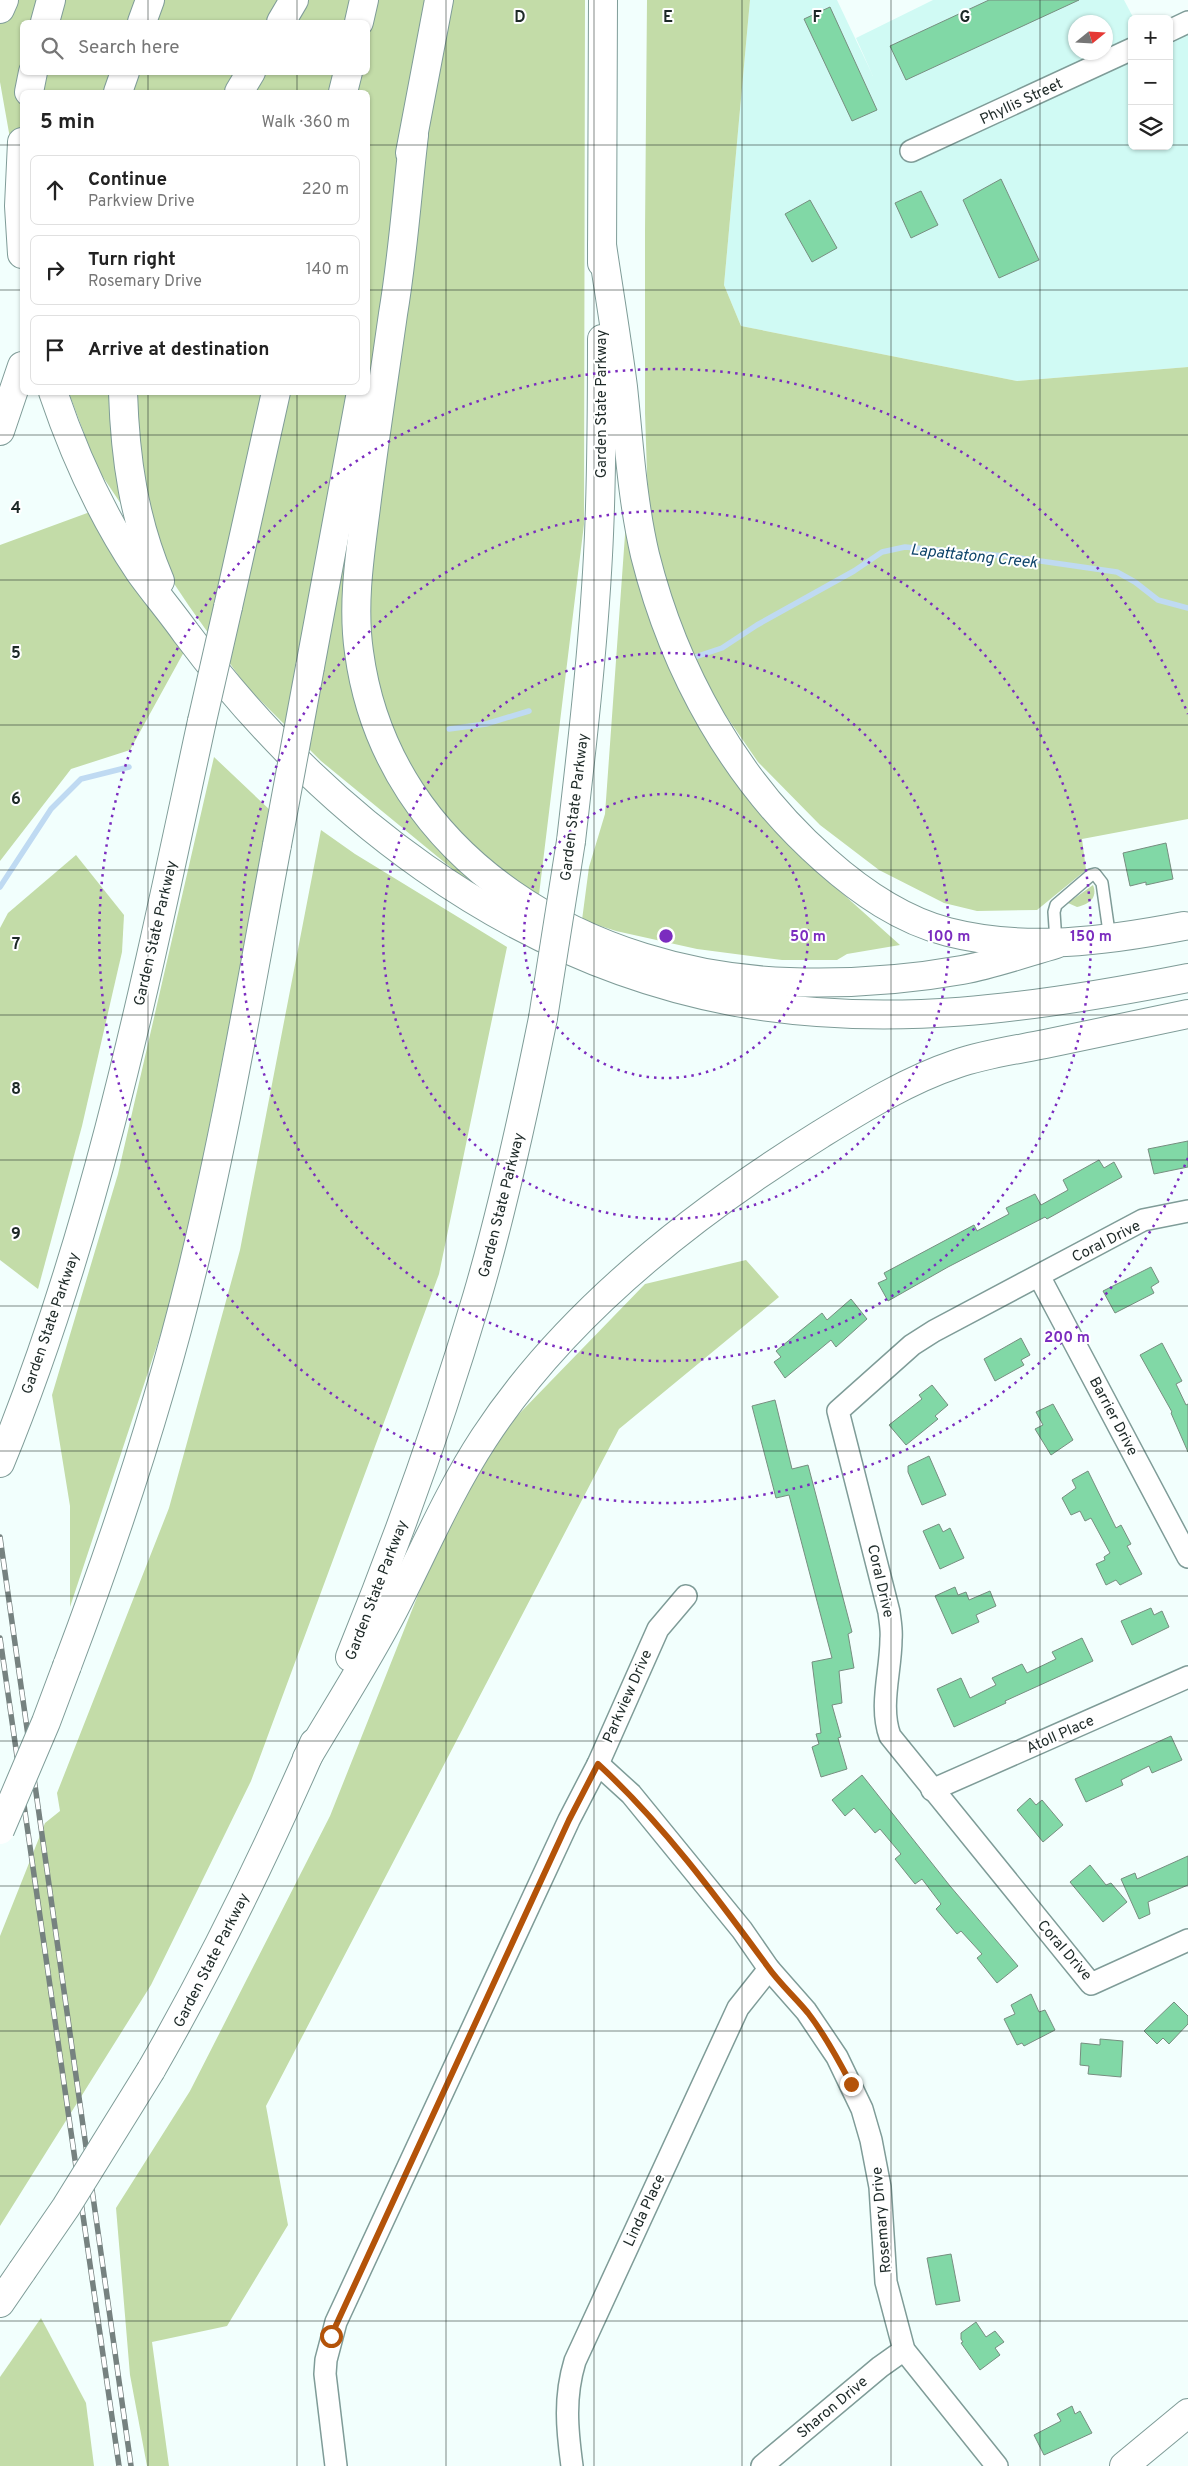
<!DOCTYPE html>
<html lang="en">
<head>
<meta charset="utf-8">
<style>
  body { margin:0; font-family:Overpass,sans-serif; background:#f6f6f6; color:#222 }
  .controls { position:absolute; right:15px; top:15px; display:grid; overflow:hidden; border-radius:8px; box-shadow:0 1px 4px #0004 }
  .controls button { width:45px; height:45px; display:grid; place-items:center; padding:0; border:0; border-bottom:1px solid #e0e0e0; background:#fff; color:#222; font:25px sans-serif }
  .compass { position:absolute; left:1068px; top:15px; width:45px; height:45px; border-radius:50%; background:#fff; box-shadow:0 1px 4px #0004; rotate:72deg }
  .stop { position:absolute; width:15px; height:15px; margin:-11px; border:4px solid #b45309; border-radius:50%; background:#fff }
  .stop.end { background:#b45309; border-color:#fff; box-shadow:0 1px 5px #0008 }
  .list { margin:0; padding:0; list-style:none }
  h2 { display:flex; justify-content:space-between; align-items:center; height:65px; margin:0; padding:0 20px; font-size:21px }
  h2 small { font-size:16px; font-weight:400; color:#767676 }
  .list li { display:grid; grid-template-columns:32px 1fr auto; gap:15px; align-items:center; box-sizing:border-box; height:70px; margin:0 10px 10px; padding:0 10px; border:1px solid #e0e0e0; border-radius:8px }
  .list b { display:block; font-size:19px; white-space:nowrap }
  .list p { margin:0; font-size:16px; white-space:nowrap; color:#767676 }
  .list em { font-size:16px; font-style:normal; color:#767676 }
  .icon { flex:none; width:28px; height:28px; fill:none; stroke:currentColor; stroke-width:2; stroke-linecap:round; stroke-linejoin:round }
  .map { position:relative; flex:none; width:1188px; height:2466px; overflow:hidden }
  .search { position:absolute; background:#fff; box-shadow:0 1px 4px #0004; left:20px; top:20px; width:350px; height:55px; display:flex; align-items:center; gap:12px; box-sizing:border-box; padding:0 18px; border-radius:8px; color:#767676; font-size:19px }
  .panel { position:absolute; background:#fff; box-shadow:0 1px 4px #0004; left:20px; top:90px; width:350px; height:305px; border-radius:8px }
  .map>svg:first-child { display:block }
</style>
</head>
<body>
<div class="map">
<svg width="1188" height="2466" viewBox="0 0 1188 2466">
  <rect width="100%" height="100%" fill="#f2fffd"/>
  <path fill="#d0faf4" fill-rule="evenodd" d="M750,0H837L873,76L856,38L933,0H1124L1134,19H1132V146H1169V28L1188,19V367L1017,381L741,326L724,285ZM1076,22H1106V52H1076Z"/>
  <g fill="#c3dca8" fill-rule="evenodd">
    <path d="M0,0H585L584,524L538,903L483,894L321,761L246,686L189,606L97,468L69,393L368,392V92H22V206L0,82ZM22,22H368V72H22Z"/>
    <polygon points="647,0 750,0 724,285 741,326 1017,381 1188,367 1188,819 1082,839 1086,870 1037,910 977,911 944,903 879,870 820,825 758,762 700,678 665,588 648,503 645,413 645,231"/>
    <polygon points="90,512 185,650 130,750 71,769 0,861 0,545"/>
    <polygon points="626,521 653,612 805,860 900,945 847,954 837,960 782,960 697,949 616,931 582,920 589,867 605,814"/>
    <polygon points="214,757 271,811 180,1276 70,1607 70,1506 52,1395 118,1174"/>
    <polygon points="321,830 355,854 507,947 439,1274 251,1781 151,1985 0,2226 0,1936 45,1823 60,1811 57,1793 169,1508 240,1250"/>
    <polygon points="76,855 124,915 122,952 82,1126 38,1289 0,1260 0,928 8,913"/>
    <path d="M1093,885C1098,898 1089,904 1077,907L1068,903Z"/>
    <polygon points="746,1260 779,1297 619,1429 266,2106 288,2225 227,2326 152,2342 169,2466 147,2466 130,2375 116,2208 190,2091 330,1816 457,1497 516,1417 645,1284"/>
    <polygon points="41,2318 86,2403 94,2466 0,2466 0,2377"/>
  </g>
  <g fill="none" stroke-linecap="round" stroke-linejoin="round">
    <g stroke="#bfdaf2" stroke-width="5.5">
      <polyline points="689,659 722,648 757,625 854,571 882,552 905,547 1005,556 1117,572 1135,582 1158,600 1188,608"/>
      <polyline points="449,729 486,724 529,711"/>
      <polyline points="0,887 51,809 81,779 129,767"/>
    </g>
  </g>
  <g fill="#81d8a6" stroke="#778e80">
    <polygon points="989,0 1079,0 906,80 890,46"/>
    <polygon points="830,7 877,110 852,121 804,19"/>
    <polygon points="1001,179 1039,260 999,278 963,200"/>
    <polygon points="921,191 938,225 911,238 895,203"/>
    <polygon points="810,200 837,248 812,262 785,214"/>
    <polygon points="1166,843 1173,879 1146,885 1146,882 1130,886 1123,853"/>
    <polygon points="1188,1141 1188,1167 1154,1174 1148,1149"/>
    <polygon points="1099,1160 1104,1168 1114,1162 1122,1177 1047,1219 1045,1217 1010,1235 948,1267 888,1301 878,1283 887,1279 884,1273 974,1225 977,1231 1009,1214 1006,1208 1035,1194 1041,1205 1068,1190 1063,1180"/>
    <polygon points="1151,1267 1159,1282 1151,1287 1154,1293 1115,1313 1103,1291"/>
    <polygon points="851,1299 867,1319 836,1347 831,1340 785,1378 774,1362 781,1357 776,1351 822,1313 827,1320"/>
    <polygon points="1021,1338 1030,1355 1021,1360 1024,1365 995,1381 984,1359"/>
    <polygon points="1162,1343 1182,1381 1176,1384 1186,1405 1188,1404 1188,1452 1171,1413 1172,1412 1140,1355"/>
    <polygon points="932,1385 948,1405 935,1416 938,1419 906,1445 889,1425 922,1399 919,1395"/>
    <polygon points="775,1400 792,1469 808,1465 852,1632 848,1634 854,1668 839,1671 842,1703 832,1705 841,1737 838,1738 847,1769 821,1777 812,1747 819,1744 816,1734 821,1733 812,1662 832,1658 789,1495 776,1498 752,1406"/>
    <polygon points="1053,1404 1073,1440 1051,1455 1035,1429 1043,1425 1036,1412"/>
    <polygon points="929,1456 946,1495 922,1505 908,1472 908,1466"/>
    <polygon points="1088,1471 1116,1528 1121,1525 1131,1544 1127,1546 1142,1574 1120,1585 1116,1580 1106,1585 1096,1564 1105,1560 1104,1557 1110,1553 1091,1518 1085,1521 1080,1511 1071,1515 1062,1498 1076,1488 1072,1480"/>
    <polygon points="939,1524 943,1532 950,1528 964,1558 940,1569 923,1531"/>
    <polygon points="955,1587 958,1595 966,1592 969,1600 990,1591 996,1606 976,1615 979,1622 952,1634 935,1596"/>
    <polygon points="1151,1608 1154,1615 1162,1611 1169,1627 1132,1645 1121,1621"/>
    <polygon points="1082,1638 1093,1661 1005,1701 1006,1703 954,1727 937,1689 961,1678 970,1698 996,1685 992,1678 1022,1664 1027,1673 1056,1659 1052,1652"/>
    <polygon points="1171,1736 1182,1760 1152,1773 1149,1766 1121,1780 1123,1785 1086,1802 1075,1779"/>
    <polygon points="862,1775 950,1886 1018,1966 997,1983 977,1958 982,1954 961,1931 957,1934 936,1909 941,1904 922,1879 915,1884 895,1859 901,1854 880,1829 875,1833 854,1808 845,1816 832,1800"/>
    <polygon points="1030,1798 1036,1805 1042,1800 1063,1825 1043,1842 1017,1810"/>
    <polygon points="1188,1856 1188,1885 1148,1902 1150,1914 1139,1919 1121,1879 1135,1873 1137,1879"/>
    <polygon points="1090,1865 1106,1885 1111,1883 1127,1902 1103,1922 1070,1882"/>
    <polygon points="1031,1994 1039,2012 1045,2010 1055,2030 1024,2046 1022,2043 1017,2045 1004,2019 1015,2014 1011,2005"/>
    <polygon points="1174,2002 1188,2016 1188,2024 1169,2044 1163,2038 1157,2044 1144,2031"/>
    <polygon points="1100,2039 1123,2041 1121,2077 1088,2074 1089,2066 1080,2065 1081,2043 1100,2045"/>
    <polygon points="951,2254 960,2301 936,2305 927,2258"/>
    <polygon points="976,2322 986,2337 995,2331 1004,2342 995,2348 1000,2355 980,2370 961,2343 963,2342 961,2339 961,2333"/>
    <polygon points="1072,2406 1075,2414 1080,2411 1092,2433 1044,2455 1034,2435 1061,2421 1057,2414"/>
  </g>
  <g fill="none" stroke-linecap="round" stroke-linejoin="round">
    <defs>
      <polyline id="lane" points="1056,942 1054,912 1056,905 1091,875 1095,874 1102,883 1110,939"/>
      <g id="street">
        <polyline points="1169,31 1188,22"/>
        <polyline points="911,151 1132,49"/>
        <path d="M1188,1211L1143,1220L934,1331L912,1345L838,1411L889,1612C890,1621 892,1630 891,1639C891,1671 879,1706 890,1736L1091,1984L1188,1940"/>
        <polyline points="1039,1276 1188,1557"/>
        <polyline points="598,1764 631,1794 742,1930 769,1969 806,2011 837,2057 862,2109 871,2140 880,2187 886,2282 904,2350 997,2466"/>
        <polyline points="932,1790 1188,1677"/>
        <polyline points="336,2466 325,2374 326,2360 336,2322 569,1820 598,1764 658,1629 686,1596"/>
        <path d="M572,2466C567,2429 564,2397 575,2361L738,2008L769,1969"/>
        <polyline points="762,2466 880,2367 904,2350"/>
      </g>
      <polyline id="secondary" points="1124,2466 1188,2413"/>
      <g id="highway">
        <polyline points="0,9 4,0"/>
        <polyline points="45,22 51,0"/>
        <polyline points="142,22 150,0"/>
        <polyline points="281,22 294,0"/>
        <polyline points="359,22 364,0"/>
        <polyline points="29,92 33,72"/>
        <polyline points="118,92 125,72"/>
        <polyline points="239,92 251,72"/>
        <polyline points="343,92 348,72"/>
        <path d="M414,135C407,194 403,255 393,314C384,378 374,442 366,507C360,554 352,604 359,652C387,862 593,976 789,982C846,984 906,980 962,970C994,964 1025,953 1056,944"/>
        <polyline points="22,142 19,206 22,254"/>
        <polyline points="410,153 439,0"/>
        <path d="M602,245C609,292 617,340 623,387C629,443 632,499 645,555C674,671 735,781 825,860C861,892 901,920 948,932C1026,952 1106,941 1184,926"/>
        <polyline points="602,263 603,0"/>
        <path d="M53,392C74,454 102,516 139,571C154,592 171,612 186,633C320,812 507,958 731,1001C885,1030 1037,1008 1188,978"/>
        <path d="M123,392C125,458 134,520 160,581"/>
        <polyline points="0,431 22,366"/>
        <polyline points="228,607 276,392"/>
        <polyline points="310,667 361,392"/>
        <path d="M571,841C582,746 593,650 598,555C602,483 602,411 602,339"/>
        <path d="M0,1463C98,1225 148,971 202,721"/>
        <path d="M350,1657C398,1539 441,1419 477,1297C504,1205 524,1112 543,1018"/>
        <path d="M67,1666C117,1534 161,1400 194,1263C227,1125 251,985 277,845"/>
        <path d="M307,1758C336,1709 367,1661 393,1611C423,1553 448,1493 484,1438C565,1314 695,1212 821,1134C863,1108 908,1080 956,1064C985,1054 1015,1050 1045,1044C1093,1034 1140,1024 1188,1014"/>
        <path d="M151,2070C212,1964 265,1855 314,1743"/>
        <polyline points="0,2303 22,2271"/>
      </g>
    </defs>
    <use href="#lane" stroke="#7f9c98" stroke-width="14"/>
    <use href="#street" stroke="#7f9c98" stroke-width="24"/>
    <use href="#secondary" stroke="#7f9c98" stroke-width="30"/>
    <use href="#highway" stroke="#7f9c98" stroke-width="30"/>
    <use href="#lane" stroke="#fff" stroke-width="11"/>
    <use href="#street" stroke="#fff" stroke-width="21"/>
    <use href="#secondary" stroke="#fff" stroke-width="28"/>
    <use href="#highway" stroke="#fff" stroke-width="28"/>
    <defs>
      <g id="rail">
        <polyline points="0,1537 131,2466"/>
        <polyline points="0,1638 119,2466"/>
      </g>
    </defs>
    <use href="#rail" stroke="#768280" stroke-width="5.5"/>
    <use href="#rail" stroke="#fff" stroke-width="4" stroke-dasharray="11" stroke-linecap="butt"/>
    <defs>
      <g id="highway-bridge">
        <polyline points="202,721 228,607"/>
        <polyline points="277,845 310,667"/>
        <polyline points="543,1018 571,841"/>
        <polyline points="0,1830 46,1722 67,1666"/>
        <polyline points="22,2271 66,2207 151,2070"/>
      </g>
    </defs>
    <use href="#highway-bridge" stroke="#7f9c98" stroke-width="30" stroke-linecap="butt"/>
    <use href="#highway-bridge" stroke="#fff" stroke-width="28"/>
  </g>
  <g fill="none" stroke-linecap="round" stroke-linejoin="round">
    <path stroke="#b45309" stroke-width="6" d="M331,2336L569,1820L598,1764C662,1823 716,1896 768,1967C779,1983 795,1997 808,2013C825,2035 838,2059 851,2084"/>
  </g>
  <path fill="none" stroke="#1d2927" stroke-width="1" stroke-opacity="0.55" d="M148,0V22M297,0V22M446,0V2466M594,0V2466M742,0V2466M891,0V2466M1040,0V2466M148,72V92M297,72V92M0,145H22M368,145H1132M1169,145H1188M0,290H22M368,290H1188M148,392V2466M297,392V2466M0,435H1188M0,580H1188M0,725H1188M0,870H1188M0,1015H1188M0,1160H1188M0,1306H1188M0,1451H1188M0,1596H1188M0,1741H1188M0,1886H1188M0,2031H1188M0,2176H1188M0,2321H1188"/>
  <g fill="none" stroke="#7b2cbf" stroke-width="2.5" stroke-dasharray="2.5 5">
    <circle cx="666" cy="936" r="142"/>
    <circle cx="666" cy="936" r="283"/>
    <circle cx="666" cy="936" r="425"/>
    <path d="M1188 1158A567 567 0 1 1 1188 714"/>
  </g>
  <g text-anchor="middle" stroke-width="4" stroke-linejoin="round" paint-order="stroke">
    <g font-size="15" fill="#1d2927" stroke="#fff">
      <text transform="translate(1021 101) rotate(-25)" y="5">Phyllis Street</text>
      <text transform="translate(601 404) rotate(-90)" y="5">Garden State Parkway</text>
      <text transform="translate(574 807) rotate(-83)" y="5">Garden State Parkway</text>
      <text transform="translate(155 933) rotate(-77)" y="5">Garden State Parkway</text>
      <text transform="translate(501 1205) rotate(-76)" y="5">Garden State Parkway</text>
      <text transform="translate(1106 1241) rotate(-27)" y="5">Coral Drive</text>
      <text transform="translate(50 1323) rotate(-71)" y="5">Garden State Parkway</text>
      <text transform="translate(1114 1416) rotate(62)" y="5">Barrier Drive</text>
      <text transform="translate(881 1581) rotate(77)" y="5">Coral Drive</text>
      <text transform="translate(376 1590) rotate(-69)" y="5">Garden State Parkway</text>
      <text transform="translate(627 1696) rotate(-66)" y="5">Parkview Drive</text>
      <text transform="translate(1060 1734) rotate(-24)" y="5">Atoll Place</text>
      <text transform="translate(1065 1950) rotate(49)" y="5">Coral Drive</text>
      <text transform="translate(211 1960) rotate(-63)" y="5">Garden State Parkway</text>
      <text transform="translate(644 2210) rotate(-65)" y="5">Linda Place</text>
      <text transform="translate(881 2220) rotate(-95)" y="5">Rosemary Drive</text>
      <text transform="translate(832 2407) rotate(-40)" y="5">Sharon Drive</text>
    </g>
    <g font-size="16" font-style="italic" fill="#0e446a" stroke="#fff">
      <text transform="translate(974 555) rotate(6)" y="6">Lapattatong Creek</text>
    </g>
  </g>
  <g font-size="16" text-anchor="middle" font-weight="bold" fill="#1d2927" stroke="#fff" stroke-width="4" stroke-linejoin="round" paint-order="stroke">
    <text x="520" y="22">D</text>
    <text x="668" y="22">E</text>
    <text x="817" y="22">F</text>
    <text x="965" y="22">G</text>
    <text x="16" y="513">4</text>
    <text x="16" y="658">5</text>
    <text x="16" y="804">6</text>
    <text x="16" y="949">7</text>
    <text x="16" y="1094">8</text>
    <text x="16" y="1239">9</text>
  </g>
  <circle cx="666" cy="936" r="8" fill="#7b2cbf" stroke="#fff" stroke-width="2.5"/>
  <g font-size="15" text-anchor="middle" font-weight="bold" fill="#7b2cbf" stroke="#fff" stroke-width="4" stroke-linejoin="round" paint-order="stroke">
    <text x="808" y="941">50 m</text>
    <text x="949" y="941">100 m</text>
    <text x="1091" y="941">150 m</text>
    <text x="1067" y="1342">200 m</text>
  </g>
</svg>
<div class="controls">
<button>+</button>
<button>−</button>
<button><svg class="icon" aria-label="layers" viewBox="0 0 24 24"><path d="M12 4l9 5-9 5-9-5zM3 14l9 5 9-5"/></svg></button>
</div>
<svg class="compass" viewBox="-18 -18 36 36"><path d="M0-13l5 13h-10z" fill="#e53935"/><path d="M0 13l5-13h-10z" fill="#767676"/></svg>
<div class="stop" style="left:331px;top:2336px"></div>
<div class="stop end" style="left:851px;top:2084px"></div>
<div class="search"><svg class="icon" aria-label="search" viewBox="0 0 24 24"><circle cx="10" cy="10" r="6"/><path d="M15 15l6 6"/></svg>Search here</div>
<section class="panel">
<h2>5 min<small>Walk · 360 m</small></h2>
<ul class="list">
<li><svg class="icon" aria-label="ahead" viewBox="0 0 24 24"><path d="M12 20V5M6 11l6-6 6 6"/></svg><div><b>Continue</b><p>Parkview Drive</p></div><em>220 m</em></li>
<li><svg class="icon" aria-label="right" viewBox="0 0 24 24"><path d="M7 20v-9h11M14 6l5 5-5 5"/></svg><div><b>Turn right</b><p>Rosemary Drive</p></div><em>140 m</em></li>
<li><svg class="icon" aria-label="arrive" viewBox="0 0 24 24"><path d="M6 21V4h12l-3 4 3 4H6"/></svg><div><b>Arrive at destination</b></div></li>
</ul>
</section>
</div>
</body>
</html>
